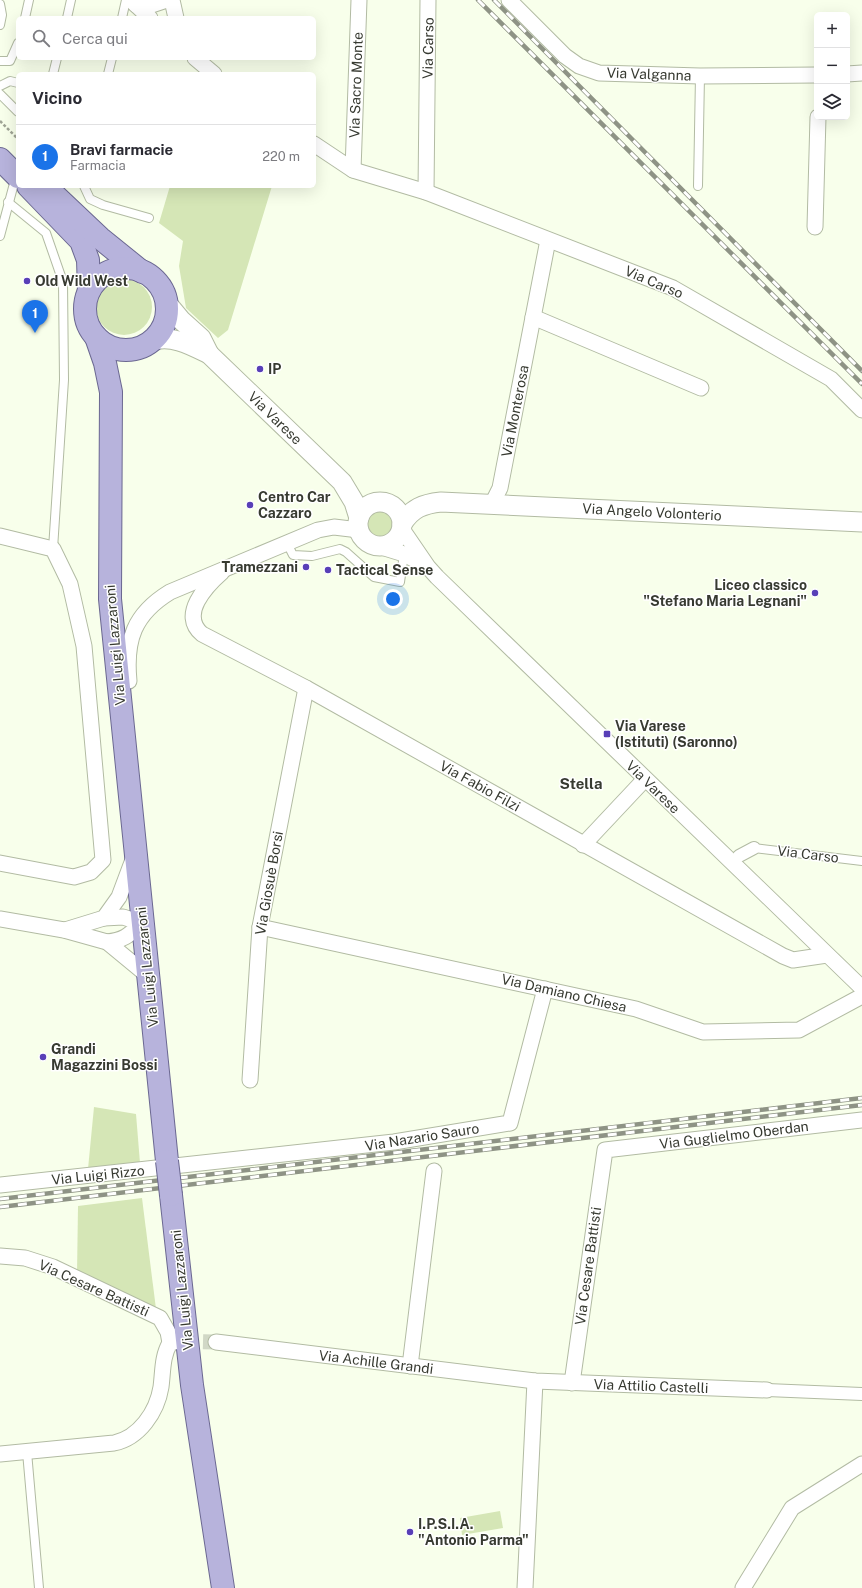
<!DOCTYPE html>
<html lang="it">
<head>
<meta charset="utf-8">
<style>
  body { margin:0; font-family:"Public Sans",sans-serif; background:#f2f2f3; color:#2b2b33 }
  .controls { position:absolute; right:12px; top:12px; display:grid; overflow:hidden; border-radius:6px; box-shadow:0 4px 16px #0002 }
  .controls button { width:36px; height:36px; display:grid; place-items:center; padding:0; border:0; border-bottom:1px solid #e1e1e2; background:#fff; color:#2b2b33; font:20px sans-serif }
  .you { position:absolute; left:393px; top:599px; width:14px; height:14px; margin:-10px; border:3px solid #fff; border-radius:50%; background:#1a73e8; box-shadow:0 0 0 6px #1a73e833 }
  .badge { display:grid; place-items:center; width:26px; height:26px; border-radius:50%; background:#1a73e8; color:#fff; font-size:13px; font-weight:700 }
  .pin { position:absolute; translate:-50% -33px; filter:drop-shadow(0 1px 2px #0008) }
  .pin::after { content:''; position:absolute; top:21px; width:14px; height:12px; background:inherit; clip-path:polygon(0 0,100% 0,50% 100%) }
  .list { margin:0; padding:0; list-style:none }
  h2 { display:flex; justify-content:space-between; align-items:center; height:52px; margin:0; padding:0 16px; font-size:17px }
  h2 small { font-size:13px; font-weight:400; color:#7c7c81 }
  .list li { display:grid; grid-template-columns:26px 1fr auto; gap:12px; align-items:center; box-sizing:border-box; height:64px; padding:0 16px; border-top:1px solid #e1e1e2 }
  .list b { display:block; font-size:15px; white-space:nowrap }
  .list p { margin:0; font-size:13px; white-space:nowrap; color:#7c7c81 }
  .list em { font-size:13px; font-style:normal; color:#7c7c81 }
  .icon { flex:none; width:22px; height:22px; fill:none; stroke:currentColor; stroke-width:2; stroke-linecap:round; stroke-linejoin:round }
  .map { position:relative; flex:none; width:862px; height:1588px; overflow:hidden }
  .search { position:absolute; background:#fff; box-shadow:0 4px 16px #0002; left:16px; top:16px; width:300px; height:44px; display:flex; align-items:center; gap:10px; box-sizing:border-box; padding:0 14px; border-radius:6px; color:#7c7c81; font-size:15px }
  .panel { position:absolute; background:#fff; box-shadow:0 4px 16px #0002; left:16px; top:72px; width:300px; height:116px; border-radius:6px }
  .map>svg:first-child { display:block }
</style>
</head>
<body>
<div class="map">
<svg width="862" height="1588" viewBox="0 0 862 1588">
  <rect width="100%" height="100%" fill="#f8ffeb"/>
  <g fill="#d5e6b6">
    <polygon points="170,186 272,186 228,330 218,338 186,308 179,266 183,241 159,223"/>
    <circle cx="124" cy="307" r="28"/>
    <circle cx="380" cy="524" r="17"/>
    <polygon points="94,1107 136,1114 140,1163 88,1169"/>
    <polygon points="142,1198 156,1309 77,1275 78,1206"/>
    <polygon points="500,1511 503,1528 462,1535 460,1518"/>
  </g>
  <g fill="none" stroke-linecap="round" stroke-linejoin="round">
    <polyline stroke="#d1d8c6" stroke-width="15" stroke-dasharray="15 8" stroke-linecap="butt" points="180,1341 216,1342"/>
    <defs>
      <g id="service">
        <polyline points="0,4 2,15 0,25"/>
        <polyline points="25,18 29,0"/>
        <polyline points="67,18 71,0"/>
        <polyline points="122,18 126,0"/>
        <polyline points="0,61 10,61 18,43"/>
        <polyline points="53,74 57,58"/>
        <polyline points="108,74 112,58"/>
        <polyline points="0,86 10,81 18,83"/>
        <polyline points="0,94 18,112"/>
        <polyline points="84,186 90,199 103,205 149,218"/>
        <polyline points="698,186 700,76"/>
        <polyline points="8,202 46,233 63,282 64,380 53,549"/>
        <polyline points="0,236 16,176"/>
        <polyline points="287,543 293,555 312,556 340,549 346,552 374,577 400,582 404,554"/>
        <polyline points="754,848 862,861"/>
        <polyline points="27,1452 39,1588"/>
      </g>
      <g id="pedestrian">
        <polyline points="739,856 754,848"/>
        <polyline points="767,1390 862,1394"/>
      </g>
      <g id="minor">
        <polyline points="172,0 176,18"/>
        <polyline points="509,0 565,56 579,66 599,73 700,76 817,75"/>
        <polyline points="133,2 150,18"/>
        <polyline points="136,5 149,6 167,0"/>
        <polyline points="195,58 214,74"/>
        <polyline points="847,74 862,73"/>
        <polyline points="314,144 353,170 426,192 673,288 831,379 862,410"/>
        <polyline points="353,170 359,0"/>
        <polyline points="426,192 428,0"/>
        <polyline points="815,227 818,117"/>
        <polyline points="533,317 701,388"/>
        <polyline points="492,504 500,488 548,240"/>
        <polyline points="402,529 428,567 437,577 862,988"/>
        <polyline points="0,536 53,549 70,584 84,646 103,860 91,872 74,877 0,863"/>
        <polyline points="378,546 404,554 425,565"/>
        <path d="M222,572C206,586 179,615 202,634L306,688L783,956L793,960L827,955"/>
        <path d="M129,681C125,640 134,614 170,592L318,530L334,527L359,530"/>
        <polyline points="583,845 645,779"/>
        <path d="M104,918L123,917L142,923C129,935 125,940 107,942"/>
        <polyline points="0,919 64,930 107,942 147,975"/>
        <polyline points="260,927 636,1009 703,1032 799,1030 862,996"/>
        <polyline points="65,930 104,918 119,897 134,857"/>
        <polyline points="250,1080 260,927 306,688"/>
        <polyline points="0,1185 394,1142 510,1123 545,989"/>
        <polyline points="0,1256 25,1258 53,1267 160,1318 168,1332 170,1343"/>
        <polyline points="216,1342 535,1381 767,1390"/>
        <polyline points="410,1366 434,1171"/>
        <polyline points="572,1383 605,1150 862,1120"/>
        <path d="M0,1454L114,1443C139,1438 157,1412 161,1387C163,1372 162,1356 170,1343L180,1341"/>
        <polyline points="525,1588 535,1381"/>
        <polyline points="743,1588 792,1508 862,1464"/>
      </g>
      <g id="tertiary">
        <polyline points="166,302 181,320 201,338 209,354"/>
        <path d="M151,341C171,334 191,345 209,354L342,482L354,502L359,518"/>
        <circle cx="380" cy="524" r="22"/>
        <path d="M402,524C412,508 423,504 441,502L862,522"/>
      </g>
      <g id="primary">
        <polyline points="0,159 18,177"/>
        <polyline points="28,186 81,241 88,260 89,291"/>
        <polyline points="45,186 100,238 142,272"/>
        <circle cx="126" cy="309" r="41"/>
        <polyline points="96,337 105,363 111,392 110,599 167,1161"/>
        <polyline points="171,1195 192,1385 223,1588"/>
      </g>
    </defs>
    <use href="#service" stroke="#b2bba3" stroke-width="10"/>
    <use href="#pedestrian" stroke="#b2bba3" stroke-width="14"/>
    <use href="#minor" stroke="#b2bba3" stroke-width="17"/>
    <use href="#tertiary" stroke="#b2bba3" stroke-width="21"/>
    <use href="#primary" stroke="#6b6891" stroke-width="24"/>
    <polyline stroke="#9fa495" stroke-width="2.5" stroke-dasharray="3 2" stroke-linecap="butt" points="0,121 18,139"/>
    <use href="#service" stroke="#fff" stroke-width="8"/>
    <use href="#pedestrian" stroke="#fff" stroke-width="12"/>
    <use href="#minor" stroke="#fff" stroke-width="15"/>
    <use href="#tertiary" stroke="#fff" stroke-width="19"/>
    <use href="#primary" stroke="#b7b3dc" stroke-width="22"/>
    <defs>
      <g id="rail">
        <polyline points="478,0 862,384"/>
        <polyline points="494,0 862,371"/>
        <polyline points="0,1199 862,1098"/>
        <polyline points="0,1207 862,1105"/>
      </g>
    </defs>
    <use href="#rail" stroke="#8e9385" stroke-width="4.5"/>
    <use href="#rail" stroke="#fff" stroke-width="3" stroke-dasharray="9" stroke-linecap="butt"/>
    <defs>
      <polyline id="primary-bridge" points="167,1161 171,1195"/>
    </defs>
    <use href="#primary-bridge" stroke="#6b6891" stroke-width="24" stroke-linecap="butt"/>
    <use href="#primary-bridge" stroke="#b7b3dc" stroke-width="22"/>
  </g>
  <g fill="#583fb7" stroke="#fff" stroke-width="1.5">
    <circle cx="27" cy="281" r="4"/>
    <circle cx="260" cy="369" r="4"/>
    <circle cx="250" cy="505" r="4"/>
    <circle cx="306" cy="567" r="4"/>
    <circle cx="328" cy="570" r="4"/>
    <circle cx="815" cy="593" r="4"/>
    <rect x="603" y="730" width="8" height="8" rx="2"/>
    <circle cx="43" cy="1057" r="4"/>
    <circle cx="410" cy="1532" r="4"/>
  </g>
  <g text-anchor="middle" stroke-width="3" stroke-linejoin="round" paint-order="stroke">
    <g font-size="14" fill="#373a31" stroke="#fff">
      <text transform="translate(428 48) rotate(-89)" y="5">Via Carso</text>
      <text transform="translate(649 74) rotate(2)" y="5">Via Valganna</text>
      <text transform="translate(356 85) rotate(-88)" y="5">Via Sacro Monte</text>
      <text transform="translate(654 282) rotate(23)" y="5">Via Carso</text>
      <text transform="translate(515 411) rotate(-79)" y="5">Via Monterosa</text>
      <text transform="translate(275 418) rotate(44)" y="5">Via Varese</text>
      <text transform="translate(652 512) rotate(3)" y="5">Via Angelo Volonterio</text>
      <text transform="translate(115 645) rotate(-95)" y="5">Via Luigi Lazzaroni</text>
      <text transform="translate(480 786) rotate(29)" y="5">Via Fabio Filzi</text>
      <text transform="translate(653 787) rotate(44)" y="5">Via Varese</text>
      <text transform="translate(808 854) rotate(7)" y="5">Via Carso</text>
      <text transform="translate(269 883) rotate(-80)" y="5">Via Giosuè Borsi</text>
      <text transform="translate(147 967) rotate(-96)" y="5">Via Luigi Lazzaroni</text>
      <text transform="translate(564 993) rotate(13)" y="5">Via Damiano Chiesa</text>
      <text transform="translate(734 1135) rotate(-7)" y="5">Via Guglielmo Oberdan</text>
      <text transform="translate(422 1137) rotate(-9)" y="5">Via Nazario Sauro</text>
      <text transform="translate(98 1175) rotate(-6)" y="5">Via Luigi Rizzo</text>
      <text transform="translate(588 1266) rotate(-82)" y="5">Via Cesare Battisti</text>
      <text transform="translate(94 1288) rotate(24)" y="5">Via Cesare Battisti</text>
      <text transform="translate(182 1290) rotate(-96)" y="5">Via Luigi Lazzaroni</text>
      <text transform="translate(376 1362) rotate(7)" y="5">Via Achille Grandi</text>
      <text transform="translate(651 1386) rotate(2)" y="5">Via Attilio Castelli</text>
    </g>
    <g font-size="14" font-weight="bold" fill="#373a31" stroke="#fff" text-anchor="start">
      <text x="35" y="286">Old Wild West</text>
      <text x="268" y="374">IP</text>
      <text x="258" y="502">Centro Car<tspan x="258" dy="16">Cazzaro</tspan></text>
      <text x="298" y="572" text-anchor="end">Tramezzani</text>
      <text x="336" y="575">Tactical Sense</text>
      <text x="807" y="590" text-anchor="end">Liceo classico<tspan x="807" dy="16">"Stefano Maria Legnani"</tspan></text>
      <text x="615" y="731">Via Varese<tspan x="615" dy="16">(Istituti) (Saronno)</tspan></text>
      <text x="51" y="1054">Grandi<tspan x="51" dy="16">Magazzini Bossi</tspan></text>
      <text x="418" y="1529">I.P.S.I.A.<tspan x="418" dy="16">"Antonio Parma"</tspan></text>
    </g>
    <g font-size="15" font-weight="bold" fill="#373a31" stroke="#fff">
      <text x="581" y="789">Stella</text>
    </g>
  </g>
</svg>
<div class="controls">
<button>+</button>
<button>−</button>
<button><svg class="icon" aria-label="layers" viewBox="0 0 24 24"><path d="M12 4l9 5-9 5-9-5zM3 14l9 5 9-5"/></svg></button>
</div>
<div class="you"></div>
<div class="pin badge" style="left:35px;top:333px">1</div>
<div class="search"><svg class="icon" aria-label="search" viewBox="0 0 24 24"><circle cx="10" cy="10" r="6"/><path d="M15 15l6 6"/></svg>Cerca qui</div>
<section class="panel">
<h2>Vicino<small></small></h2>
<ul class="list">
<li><span class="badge">1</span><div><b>Bravi farmacie</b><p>Farmacia</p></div><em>220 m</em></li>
</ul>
</section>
</div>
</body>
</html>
